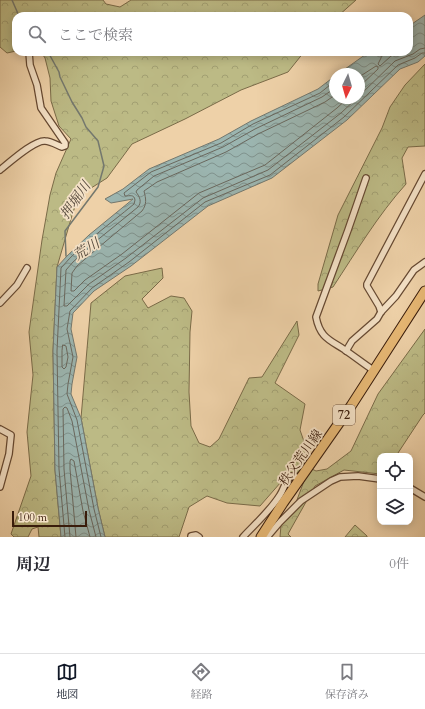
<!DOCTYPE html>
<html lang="ja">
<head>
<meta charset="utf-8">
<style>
  body { margin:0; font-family:Cardo,"Noto Serif JP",serif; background:#f7f7f7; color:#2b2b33 }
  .controls { position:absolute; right:12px; bottom:12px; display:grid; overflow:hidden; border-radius:8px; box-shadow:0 2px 10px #0003 }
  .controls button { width:36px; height:36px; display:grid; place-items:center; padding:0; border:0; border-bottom:1px solid #e1e1e2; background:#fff; color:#2b2b33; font:20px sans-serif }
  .compass { position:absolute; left:329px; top:68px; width:36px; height:36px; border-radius:50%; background:#fff; box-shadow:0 2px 10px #0003; rotate:185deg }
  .scale { position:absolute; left:12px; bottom:10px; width:75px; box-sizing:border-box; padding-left:4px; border:2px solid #391c0b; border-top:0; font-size:11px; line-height:14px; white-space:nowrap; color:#391c0b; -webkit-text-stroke:3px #f4e1c6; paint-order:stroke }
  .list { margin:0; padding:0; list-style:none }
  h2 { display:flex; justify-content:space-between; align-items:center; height:52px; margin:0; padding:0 16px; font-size:17px }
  h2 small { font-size:13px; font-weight:400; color:#7c7c81 }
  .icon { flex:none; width:22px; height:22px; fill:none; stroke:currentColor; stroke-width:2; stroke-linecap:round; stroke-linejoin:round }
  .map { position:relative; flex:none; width:425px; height:537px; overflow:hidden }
  .search { position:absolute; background:#fff; box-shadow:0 2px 10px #0003; left:12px; right:12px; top:12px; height:44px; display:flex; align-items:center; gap:10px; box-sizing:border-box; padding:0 14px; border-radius:12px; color:#7c7c81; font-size:15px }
  .sheet { height:116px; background:#fff }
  nav { display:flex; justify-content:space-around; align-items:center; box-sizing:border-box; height:56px; border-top:1px solid #e1e1e2; background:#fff; font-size:11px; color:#7c7c81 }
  nav a { display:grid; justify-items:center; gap:2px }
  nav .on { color:#111827 }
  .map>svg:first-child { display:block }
</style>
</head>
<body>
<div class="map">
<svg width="425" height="537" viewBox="0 0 425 537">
  <defs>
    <pattern id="forest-crowns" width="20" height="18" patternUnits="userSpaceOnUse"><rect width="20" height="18" fill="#bcba85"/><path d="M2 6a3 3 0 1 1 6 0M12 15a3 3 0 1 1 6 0" fill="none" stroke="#a29f72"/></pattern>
    <pattern id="water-waves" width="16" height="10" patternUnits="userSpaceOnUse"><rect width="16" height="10" fill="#9bb5b0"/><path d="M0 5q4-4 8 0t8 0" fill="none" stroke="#7f928d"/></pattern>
  </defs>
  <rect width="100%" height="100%" fill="#eed1a8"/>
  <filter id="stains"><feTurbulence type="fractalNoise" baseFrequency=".005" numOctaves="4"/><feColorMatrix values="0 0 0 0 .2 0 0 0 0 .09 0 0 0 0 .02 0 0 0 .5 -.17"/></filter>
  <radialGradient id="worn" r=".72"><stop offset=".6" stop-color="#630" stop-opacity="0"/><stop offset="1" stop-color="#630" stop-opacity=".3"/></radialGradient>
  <g fill="url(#forest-crowns)" stroke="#7a6b48">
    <polygon points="0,0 103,0 106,4 120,7 131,0 356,0 338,16 16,16 16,51 7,53 0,47"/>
    <polygon points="41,52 304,52 288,72 241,90 185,119 132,144 107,178 80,195 73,212 57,267 53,351 55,470 61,537 39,537 38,527 32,529 28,537 14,537 11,534 31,476 27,432 33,375 29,332 42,240 50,195 56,173 71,139 59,126 51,101 50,78 45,58"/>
    <path d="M425,64V146L408,147L402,158L406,184C378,215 356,252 333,287L318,291V284L338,215L382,128L390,107L405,85Z"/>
    <polygon points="162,268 163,278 142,299 148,308 171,296 184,298 192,311 190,332 189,392 191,426 199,443 210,447 219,439 249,378 262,377 297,321 299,335 275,383 305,404 300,430 307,450 304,465 316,471 327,469 351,451 378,394 425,329 425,413 423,415 396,456 380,456 380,474 344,470 315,486 288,534 291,537 280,537 281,525 291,516 304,481 300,472 288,474 260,506 227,503 207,496 189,507 179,537 105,537 98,508 81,418 91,303 125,276"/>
    <polygon points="355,525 367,536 367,537 345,537"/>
  </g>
  <polygon fill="url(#water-waves)" stroke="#74786e" points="425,15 425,56 418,62 400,69 347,120 272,178 208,206 131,266 94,291 73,313 71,329 77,357 72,384 71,394 81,418 98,508 105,537 61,537 55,470 53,351 57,267 67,256 89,235 133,199 111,203 105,199 123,189 149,169 219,139 251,121 318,89 335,76 335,98 359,98 359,74 338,74 369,52 409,52 409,26"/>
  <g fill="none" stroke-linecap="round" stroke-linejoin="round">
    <g stroke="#6a685e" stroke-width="1">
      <polyline points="382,52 381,58 378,64 380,66 391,56 401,52"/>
      <polyline points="359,77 376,66 378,67 378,69 359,87"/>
      <path d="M335,88L322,97L255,129L223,147L154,176L137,190L136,192C140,197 142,202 138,207L95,242L73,262L66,270L64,306H67L89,284L126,258L203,198L268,170L341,113L357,98"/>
      <path d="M335,95L325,102L258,134L226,152L157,182L144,191C146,199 147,204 142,211L99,247L77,266L72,273L71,291H74L85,280L122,254L199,193L265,165L337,108L348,98"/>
      <polyline points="359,96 395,61 413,54 420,49 425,48"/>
      <polygon points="63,345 66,346 68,357 66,367 64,369 62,367 62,351"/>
      <path d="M65,537L59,469L57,351L61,268C82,243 109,225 134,204L135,200C134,194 130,196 125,196L124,193L151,172L221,143L253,124L320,93L335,81"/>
      <polyline points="70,537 64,469 63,409 65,407 67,408 72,421 89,510 96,537"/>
      <polyline points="76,537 70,469 70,461 71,459 74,461 83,511 90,537"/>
      <polyline points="101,537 94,509 77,420 67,394 68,384 73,357 67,329 70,311 92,288 129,262 205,202 270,175 344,117 398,65 415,58 422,53 425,53"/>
    </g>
    <g stroke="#74786e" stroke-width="1.5">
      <polyline points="12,0 19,16"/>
      <polyline points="48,52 59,72 60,77 72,102 82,118 86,127 98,141 104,166 98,187 65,231 66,256"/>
    </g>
    <defs>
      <g id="street">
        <path d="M0,170C9,163 34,140 45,141C50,141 57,145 62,147L65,146V143L41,108L37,85L30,65L29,52"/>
        <path d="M366,178L348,230L316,317C320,338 330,340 345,350C355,357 364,364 373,370"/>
        <polyline points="0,303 17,285 27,268"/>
        <polyline points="381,312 379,306 367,286 367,284 425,174"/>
        <polyline points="346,351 352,341 377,319 381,312 396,296 414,270 425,262"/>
        <polyline points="0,429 11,435 9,454 0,487"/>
        <polyline points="410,488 425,497"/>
        <polyline points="263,534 268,536 280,522 301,501 331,481 340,477 358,476 380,479"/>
        <polyline points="191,537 191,536 196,535 199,537"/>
        <path d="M243,537C255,524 270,511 280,495C284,489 285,481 291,476L296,477L300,479"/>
      </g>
      <polyline id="primary" points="261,537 283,503 351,406 425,291"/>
    </defs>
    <use href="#street" stroke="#664932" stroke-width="8"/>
    <use href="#primary" stroke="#391c0b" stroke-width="11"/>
    <use href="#street" stroke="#f4e1c6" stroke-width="5.5"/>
    <use href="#primary" stroke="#e7b874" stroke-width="9"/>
  </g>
  <g text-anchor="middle" stroke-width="3.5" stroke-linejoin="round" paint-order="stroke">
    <rect fill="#f4e1c6" stroke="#715743" stroke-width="1" x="333" y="405" width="22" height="20" rx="3"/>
    <g font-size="12" font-weight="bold" fill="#391c0b">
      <text x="344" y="419">72</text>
    </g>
    <g font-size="13" fill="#391c0b" stroke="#f4e1c6">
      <text transform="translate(300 457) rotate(-55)" y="5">秩父荒川線</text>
    </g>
    <g font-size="14" font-style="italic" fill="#564a3d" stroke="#f4e1c6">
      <text transform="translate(75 200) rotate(-55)" y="5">押堀川</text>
      <text transform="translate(86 249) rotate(-32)" y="5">荒川</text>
    </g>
  </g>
  <rect width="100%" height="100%" filter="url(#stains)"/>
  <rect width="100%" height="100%" fill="url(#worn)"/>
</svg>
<div class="controls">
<button><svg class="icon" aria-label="locate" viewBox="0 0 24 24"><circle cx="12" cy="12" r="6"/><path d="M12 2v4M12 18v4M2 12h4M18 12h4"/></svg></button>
<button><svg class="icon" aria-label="layers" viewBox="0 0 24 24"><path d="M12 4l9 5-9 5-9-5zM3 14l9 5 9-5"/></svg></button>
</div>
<svg class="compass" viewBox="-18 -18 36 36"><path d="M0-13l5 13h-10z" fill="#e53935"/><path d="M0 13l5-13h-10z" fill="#7c7c81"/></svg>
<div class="scale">100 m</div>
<div class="search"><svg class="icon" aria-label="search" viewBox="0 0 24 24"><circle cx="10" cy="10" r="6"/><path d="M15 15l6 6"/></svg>ここで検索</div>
</div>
<section class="sheet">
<h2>周辺<small>0件</small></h2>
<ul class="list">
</ul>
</section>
<nav>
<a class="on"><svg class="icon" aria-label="map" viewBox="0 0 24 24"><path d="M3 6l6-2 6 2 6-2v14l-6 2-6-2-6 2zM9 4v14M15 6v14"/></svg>地図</a>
<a><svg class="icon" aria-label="directions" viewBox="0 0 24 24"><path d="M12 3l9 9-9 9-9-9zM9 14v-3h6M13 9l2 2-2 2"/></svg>経路</a>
<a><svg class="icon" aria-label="saved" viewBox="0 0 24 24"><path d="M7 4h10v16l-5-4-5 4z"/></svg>保存済み</a>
</nav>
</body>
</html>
